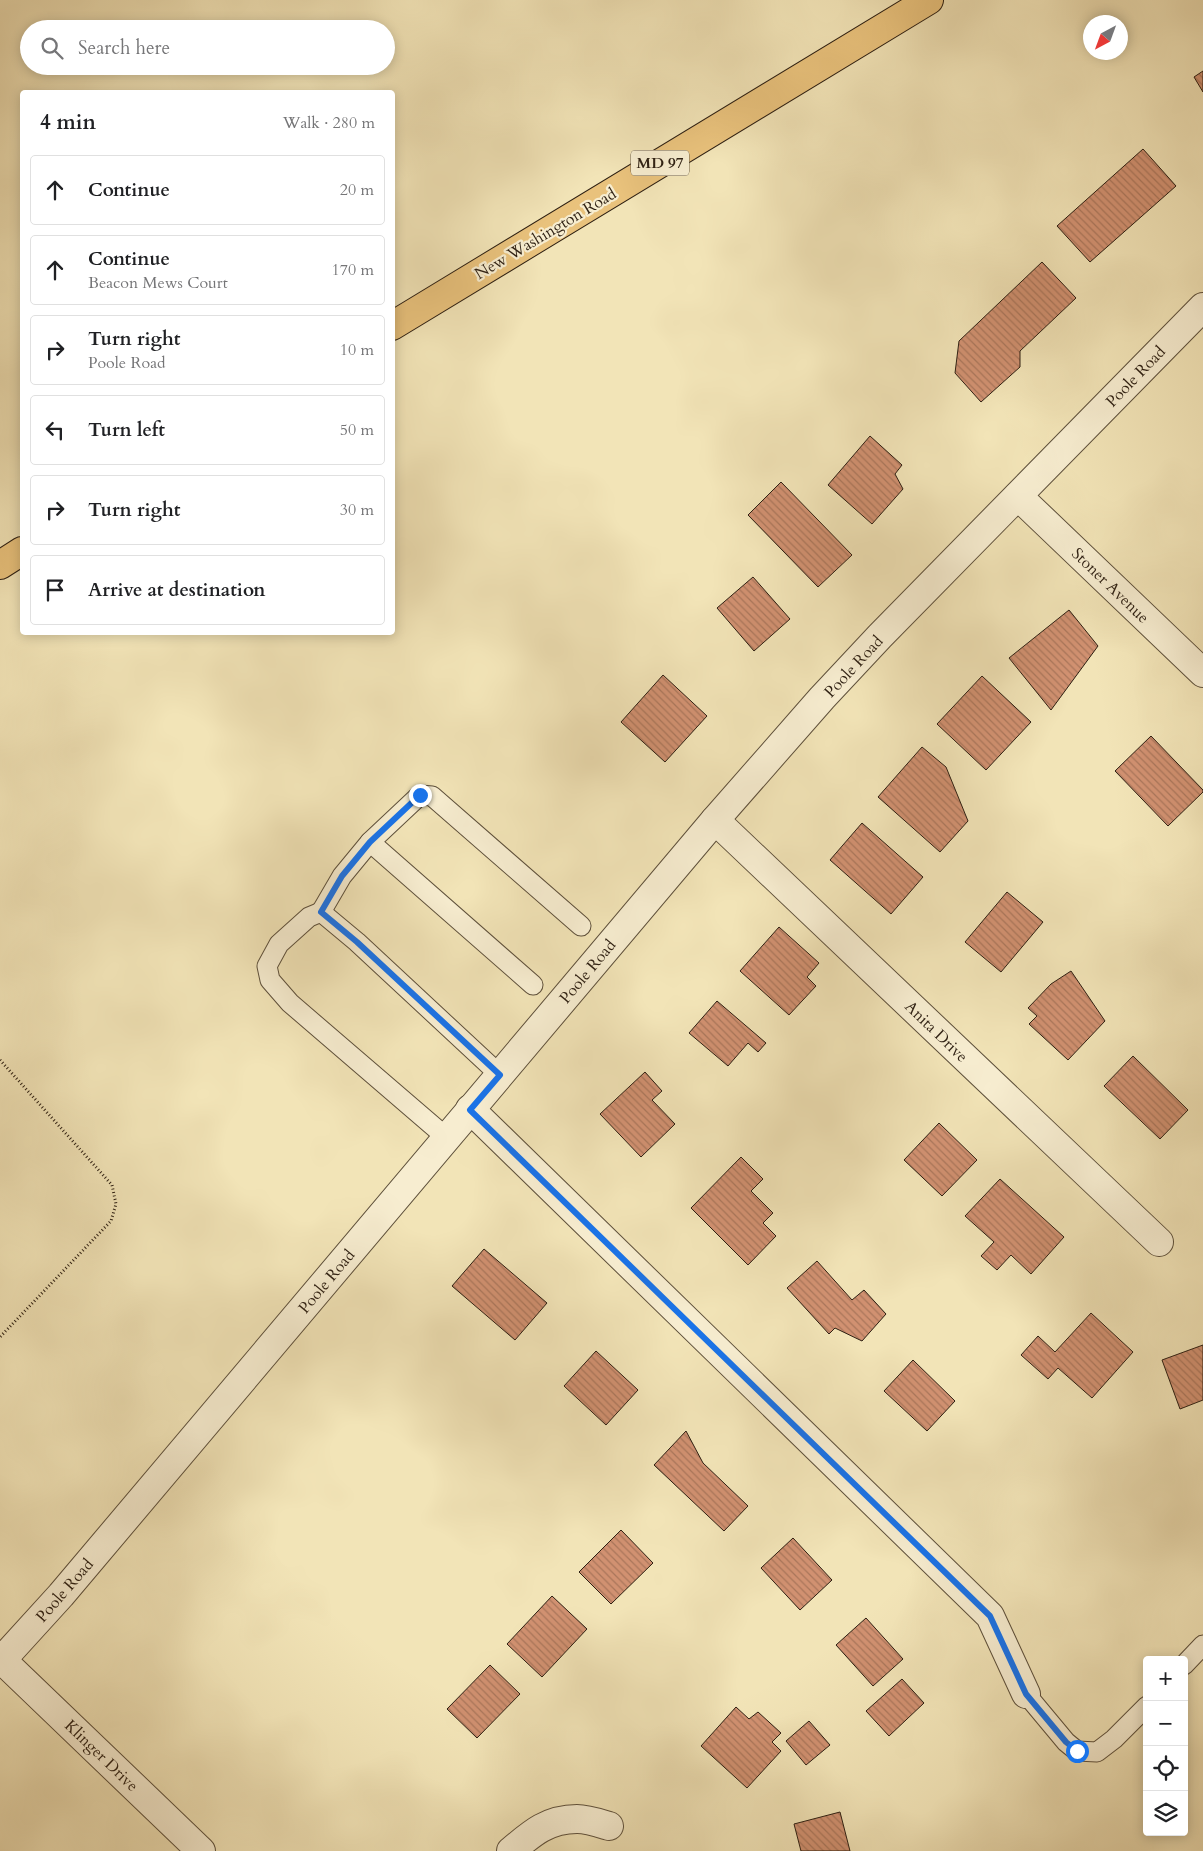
<!DOCTYPE html>
<html lang="en">
<head>
<meta charset="utf-8">
<style>
  body { margin:0; font-family:Cardo,serif; background:#f2f2f2; color:#202124 }
  .controls { position:absolute; right:15px; bottom:15px; display:grid; overflow:hidden; border-radius:5px; box-shadow:0 2px 12px #0003 }
  .controls button { width:45px; height:45px; display:grid; place-items:center; padding:0; border:0; border-bottom:1px solid #e0e0e0; background:#fff; color:#202124; font:25px sans-serif }
  .compass { position:absolute; left:1083px; top:15px; width:45px; height:45px; border-radius:50%; background:#fff; box-shadow:0 2px 12px #0003; rotate:221deg }
  .stop { position:absolute; width:15px; height:15px; margin:-11px; border:4px solid #1a73e8; border-radius:50%; background:#fff }
  .stop.end { background:#1a73e8; border-color:#fff; box-shadow:0 1px 5px #0008 }
  .list { margin:0; padding:0; list-style:none }
  h2 { display:flex; justify-content:space-between; align-items:center; height:65px; margin:0; padding:0 20px; font-size:21px }
  h2 small { font-size:16px; font-weight:400; color:#757577 }
  .list li { display:grid; grid-template-columns:32px 1fr auto; gap:15px; align-items:center; box-sizing:border-box; height:70px; margin:0 10px 10px; padding:0 10px; border:1px solid #e0e0e0; border-radius:5px }
  .list b { display:block; font-size:19px; white-space:nowrap }
  .list p { margin:0; font-size:16px; white-space:nowrap; color:#757577 }
  .list em { font-size:16px; font-style:normal; color:#757577 }
  .icon { flex:none; width:28px; height:28px; fill:none; stroke:currentColor; stroke-width:2; stroke-linecap:round; stroke-linejoin:round }
  .map { position:relative; flex:none; width:1203px; height:1851px; overflow:hidden }
  .search { position:absolute; background:#fff; box-shadow:0 2px 12px #0003; left:20px; top:20px; width:375px; height:55px; display:flex; align-items:center; gap:12px; box-sizing:border-box; padding:0 18px; border-radius:28px; color:#757577; font-size:19px }
  .panel { position:absolute; background:#fff; box-shadow:0 2px 12px #0003; left:20px; top:90px; width:375px; height:545px; border-radius:5px }
  .map>svg:first-child { display:block }
</style>
</head>
<body>
<div class="map">
<svg width="1203" height="1851" viewBox="0 0 1203 1851">
  <defs>
    <pattern id="building-back-hatch" width="6" height="6" patternUnits="userSpaceOnUse" patternTransform="scale(1.25)"><rect width="6" height="6" fill="#d19171"/><path d="M-1 5l2 2M0 0l6 6M5-1l2 2" fill="none" stroke="#aa765b"/></pattern>
  </defs>
  <rect width="100%" height="100%" fill="#f2e4b7"/>
  <filter id="stains"><feTurbulence type="fractalNoise" baseFrequency=".004" numOctaves="4"/><feColorMatrix values="0 0 0 0 .2 0 0 0 0 .09 0 0 0 0 .02 0 0 0 .5 -.17"/></filter>
  <radialGradient id="worn" r=".72"><stop offset=".6" stop-color="#630" stop-opacity="0"/><stop offset="1" stop-color="#630" stop-opacity=".3"/></radialGradient>
  <g fill="url(#building-back-hatch)" stroke="#2d1f12">
    <polygon points="1203,71 1203,92 1194,77"/>
    <polygon points="1143,149 1176,186 1090,262 1057,226"/>
    <polygon points="1042,262 1076,298 1020,351 1020,367 981,402 955,373 959,341"/>
    <polygon points="870,436 902,465 895,474 903,489 872,524 828,485"/>
    <polygon points="781,482 852,555 818,587 748,515"/>
    <polygon points="753,577 790,619 754,651 717,608"/>
    <polygon points="1069,610 1098,646 1051,710 1009,658"/>
    <polygon points="663,675 707,716 665,762 621,722"/>
    <polygon points="982,676 1031,722 986,770 937,724"/>
    <polygon points="1151,736 1203,790 1203,792 1168,826 1115,771"/>
    <polygon points="922,747 946,767 968,821 940,852 878,797"/>
    <polygon points="862,823 923,877 891,914 830,860"/>
    <polygon points="1007,892 1043,922 1001,972 965,942"/>
    <polygon points="779,927 819,963 807,977 816,986 789,1015 740,971"/>
    <polygon points="1071,971 1105,1021 1068,1060 1029,1024 1037,1016 1028,1008 1051,984"/>
    <polygon points="717,1001 766,1043 758,1052 748,1043 728,1066 689,1033"/>
    <polygon points="1133,1056 1188,1110 1160,1139 1104,1086"/>
    <polygon points="645,1072 662,1091 652,1100 675,1124 641,1157 600,1114"/>
    <polygon points="939,1123 977,1160 942,1196 904,1160"/>
    <polygon points="741,1157 763,1179 751,1191 773,1213 763,1223 776,1236 748,1265 691,1208"/>
    <polygon points="1000,1179 1064,1237 1031,1274 1011,1255 997,1270 981,1256 994,1242 965,1216"/>
    <polygon points="484,1249 547,1303 515,1340 452,1286"/>
    <polygon points="817,1261 852,1300 864,1290 886,1314 862,1341 835,1328 829,1334 787,1288"/>
    <polygon points="1091,1313 1133,1352 1092,1398 1058,1368 1048,1379 1021,1355 1038,1336 1055,1352"/>
    <polygon points="1203,1345 1203,1400 1180,1409 1162,1360"/>
    <polygon points="596,1351 638,1390 606,1425 564,1386"/>
    <polygon points="913,1360 955,1401 927,1431 884,1391"/>
    <polygon points="686,1431 703,1463 748,1506 724,1531 654,1465"/>
    <polygon points="621,1530 653,1563 611,1604 579,1572"/>
    <polygon points="793,1538 832,1580 800,1610 761,1568"/>
    <polygon points="552,1596 587,1629 542,1677 507,1644"/>
    <polygon points="866,1618 903,1659 873,1686 836,1645"/>
    <polygon points="490,1665 520,1694 477,1738 447,1709"/>
    <polygon points="902,1679 924,1703 889,1736 866,1711"/>
    <polygon points="736,1707 749,1719 758,1712 781,1733 772,1742 781,1751 747,1788 701,1746"/>
    <polygon points="809,1721 830,1745 806,1765 786,1741"/>
    <polygon points="840,1812 850,1851 801,1851 794,1824"/>
  </g>
  <g fill="none" stroke-linecap="round" stroke-linejoin="round">
    <defs>
      <g id="lane">
        <polyline points="370,842 420,795 432,796 581,926"/>
        <polyline points="321,912 342,876 370,842 533,985"/>
        <polyline points="447,1138 290,1003 270,980 267,966 279,944 309,917 321,912 357,942 500,1075"/>
        <polyline points="1184,1665 1203,1645"/>
        <polyline points="1026,1694 1066,1742 1077,1751 1097,1752 1114,1739 1147,1706"/>
      </g>
      <g id="street">
        <polyline points="1018,496 1203,673"/>
        <polyline points="715,820 1159,1242"/>
        <polyline points="470,1109 990,1616 1026,1694"/>
        <polyline points="2,1660 201,1851"/>
        <polyline points="0,1662 61,1595 715,820 822,698 880,636 1203,307"/>
        <path d="M511,1851C532,1833 548,1819 577,1819C587,1819 599,1823 609,1826"/>
      </g>
      <g id="primary">
        <polyline points="392,326 929,0"/>
        <polyline points="0,565 22,551"/>
      </g>
    </defs>
    <use href="#lane" stroke="#5e503b" stroke-width="21"/>
    <use href="#street" stroke="#5e503b" stroke-width="30"/>
    <use href="#primary" stroke="#2d1f12" stroke-width="30"/>
    <polyline stroke="#2d1f12" stroke-width="3" stroke-dasharray="1 2.5" stroke-linecap="butt" points="0,1060 112,1185 116,1204 111,1221 0,1337"/>
    <use href="#lane" stroke="#f7edd0" stroke-width="19"/>
    <use href="#street" stroke="#f7edd0" stroke-width="28"/>
    <use href="#primary" stroke="#e9c27c" stroke-width="28"/>
  </g>
  <g fill="none" stroke-linecap="round" stroke-linejoin="round">
    <polyline stroke="#1a73e8" stroke-width="6" points="420,795 370,842 342,876 321,912 357,942 500,1075 470,1110 990,1616 1026,1694 1066,1742 1077,1751"/>
  </g>
  <g text-anchor="middle" stroke-width="4.5" stroke-linejoin="round" paint-order="stroke">
    <rect fill="#f7edd0" stroke="#6a5d4b" stroke-width="1" x="631" y="150.5" width="58" height="25" rx="4"/>
    <g font-size="15" font-weight="bold" fill="#2d1f12">
      <text x="660" y="168">MD 97</text>
    </g>
    <g font-size="16" fill="#2d1f12" stroke="#f7edd0">
      <text transform="translate(545 233) rotate(-31)" y="6">New Washington Road</text>
      <text transform="translate(1135 376) rotate(-46)" y="6">Poole Road</text>
      <text transform="translate(1111 585) rotate(44)" y="6">Stoner Avenue</text>
      <text transform="translate(853 666) rotate(-47)" y="6">Poole Road</text>
      <text transform="translate(587 971) rotate(-50)" y="6">Poole Road</text>
      <text transform="translate(937 1031) rotate(44)" y="6">Anita Drive</text>
      <text transform="translate(326 1281) rotate(-50)" y="6">Poole Road</text>
      <text transform="translate(64 1590) rotate(-49)" y="6">Poole Road</text>
      <text transform="translate(102 1755) rotate(44)" y="6">Klinger Drive</text>
    </g>
  </g>
  <rect width="100%" height="100%" filter="url(#stains)"/>
  <rect width="100%" height="100%" fill="url(#worn)"/>
</svg>
<div class="controls">
<button>+</button>
<button>−</button>
<button><svg class="icon" aria-label="locate" viewBox="0 0 24 24"><circle cx="12" cy="12" r="6"/><path d="M12 2v4M12 18v4M2 12h4M18 12h4"/></svg></button>
<button><svg class="icon" aria-label="layers" viewBox="0 0 24 24"><path d="M12 4l9 5-9 5-9-5zM3 14l9 5 9-5"/></svg></button>
</div>
<svg class="compass" viewBox="-18 -18 36 36"><path d="M0-13l5 13h-10z" fill="#e53935"/><path d="M0 13l5-13h-10z" fill="#757577"/></svg>
<div class="stop" style="left:1077px;top:1751px"></div>
<div class="stop end" style="left:420px;top:795px"></div>
<div class="search"><svg class="icon" aria-label="search" viewBox="0 0 24 24"><circle cx="10" cy="10" r="6"/><path d="M15 15l6 6"/></svg>Search here</div>
<section class="panel">
<h2>4 min<small>Walk · 280 m</small></h2>
<ul class="list">
<li><svg class="icon" aria-label="ahead" viewBox="0 0 24 24"><path d="M12 20V5M6 11l6-6 6 6"/></svg><div><b>Continue</b></div><em>20 m</em></li>
<li><svg class="icon" aria-label="ahead" viewBox="0 0 24 24"><path d="M12 20V5M6 11l6-6 6 6"/></svg><div><b>Continue</b><p>Beacon Mews Court</p></div><em>170 m</em></li>
<li><svg class="icon" aria-label="right" viewBox="0 0 24 24"><path d="M7 20v-9h11M14 6l5 5-5 5"/></svg><div><b>Turn right</b><p>Poole Road</p></div><em>10 m</em></li>
<li><svg class="icon" aria-label="left" viewBox="0 0 24 24"><path d="M17 20v-9H6M10 6l-5 5 5 5"/></svg><div><b>Turn left</b></div><em>50 m</em></li>
<li><svg class="icon" aria-label="right" viewBox="0 0 24 24"><path d="M7 20v-9h11M14 6l5 5-5 5"/></svg><div><b>Turn right</b></div><em>30 m</em></li>
<li><svg class="icon" aria-label="arrive" viewBox="0 0 24 24"><path d="M6 21V4h12l-3 4 3 4H6"/></svg><div><b>Arrive at destination</b></div></li>
</ul>
</section>
</div>
</body>
</html>
